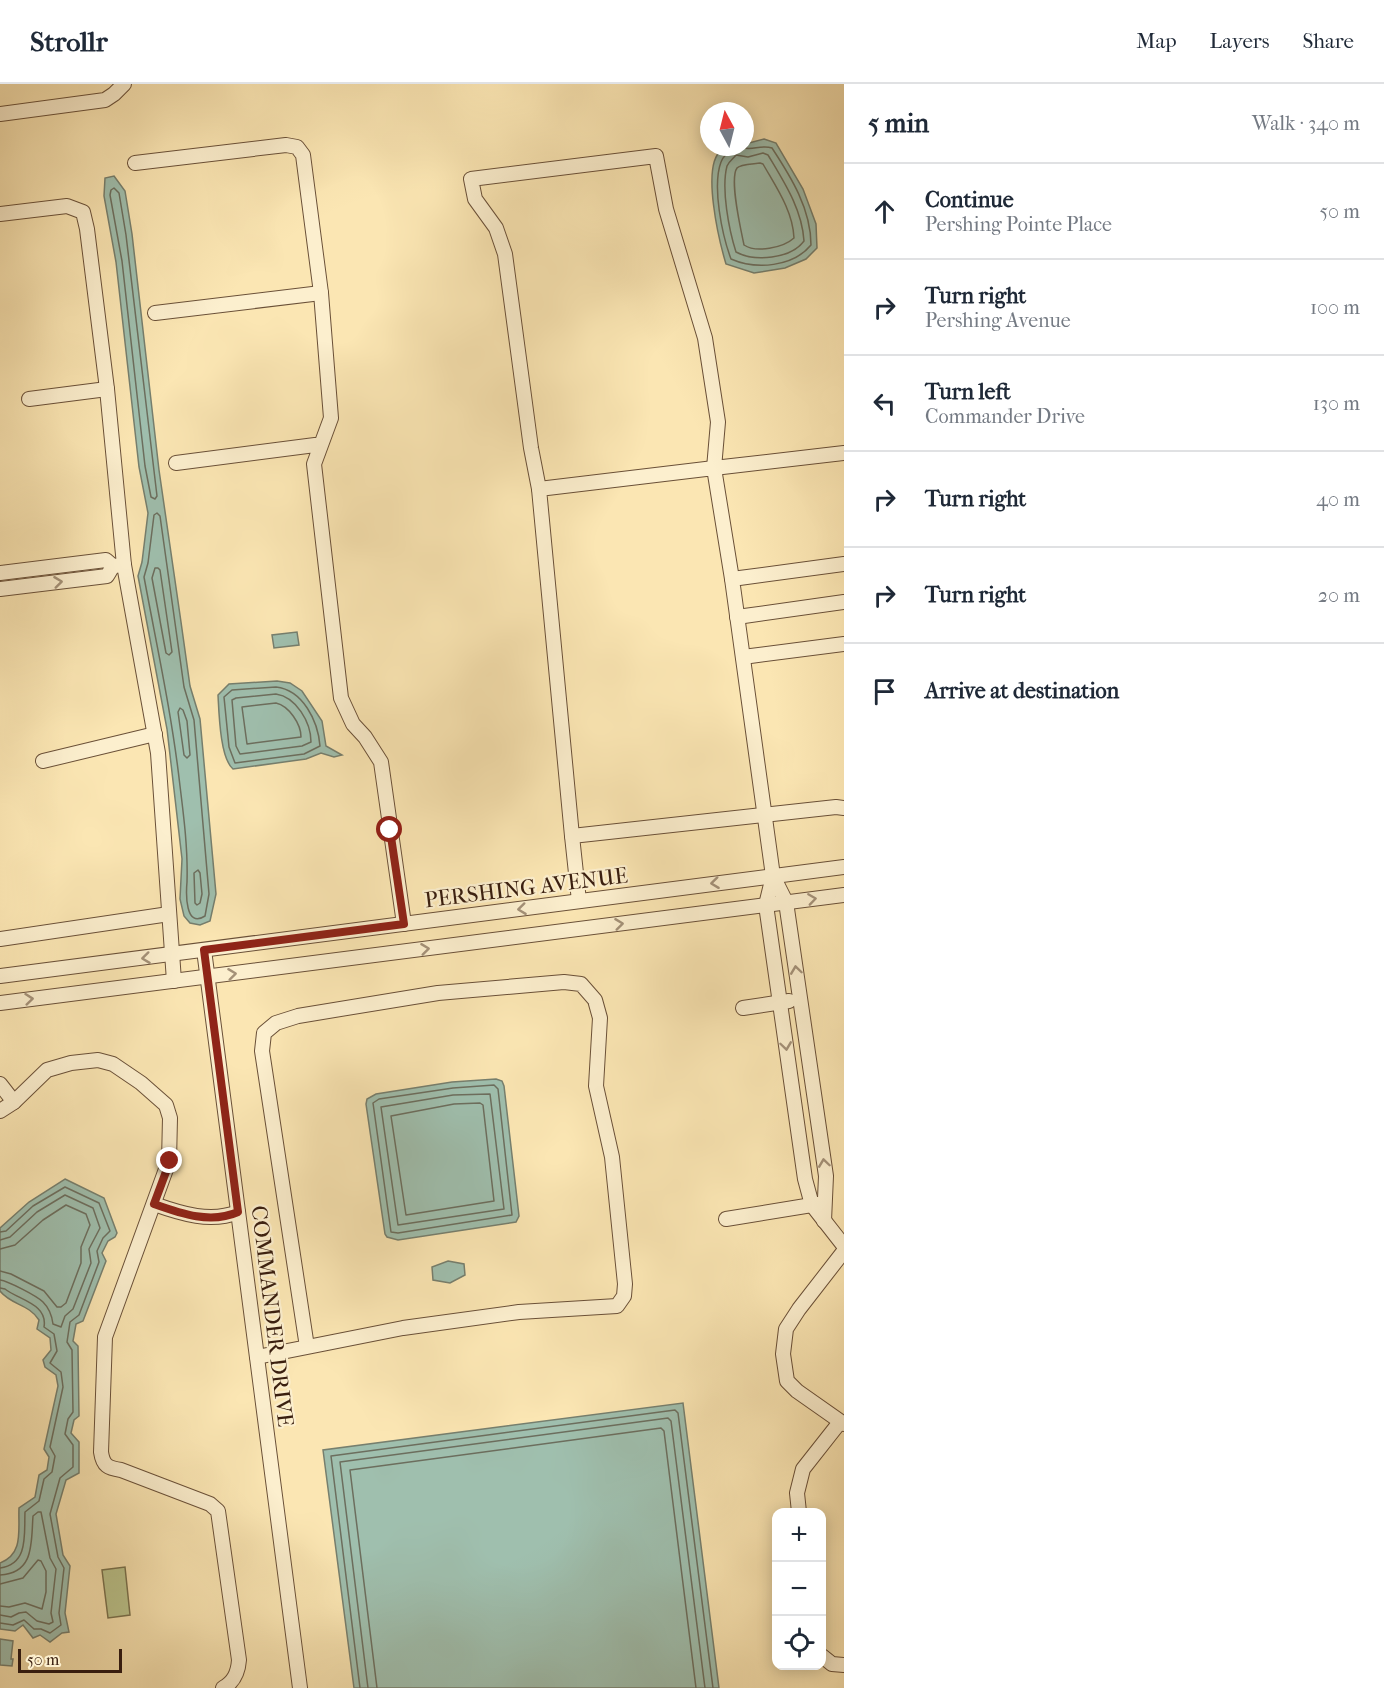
<!DOCTYPE html>
<html lang="en">
<head>
<meta charset="utf-8">
<style>
  body { margin:0; font-family:"IM FELL French Canon",serif; background:#f2f2f3; color:#1f2937 }
  .controls { position:absolute; right:18px; bottom:18px; display:grid; overflow:hidden; border-radius:12px; box-shadow:0 3px 15px #0003 }
  .controls button { width:54px; height:54px; display:grid; place-items:center; padding:0; border:0; border-bottom:2px solid #e0e1e3; background:#fff; color:#1f2937; font:30px sans-serif }
  .compass { position:absolute; left:700px; top:18px; width:54px; height:54px; border-radius:50%; background:#fff; box-shadow:0 3px 15px #0003; rotate:353deg }
  .scale { position:absolute; left:18px; bottom:15px; width:104px; box-sizing:border-box; padding-left:6px; border:3px solid #391e0f; border-top:0; font-size:16px; line-height:21px; white-space:nowrap; color:#391e0f; -webkit-text-stroke:4px #fcefce; paint-order:stroke }
  .stop { position:absolute; width:18px; height:18px; margin:-14px; border:4px solid #8f2418; border-radius:50%; background:#fff }
  .stop.end { background:#8f2418; border-color:#fff; box-shadow:0 2px 6px #0008 }
  .list { margin:0; padding:0; list-style:none }
  h2 { display:flex; justify-content:space-between; align-items:center; height:78px; margin:0; padding:0 24px; font-size:26px }
  h2 small { font-size:20px; font-weight:400; color:#747a83 }
  .list li { display:grid; grid-template-columns:39px 1fr auto; gap:18px; align-items:center; box-sizing:border-box; height:96px; padding:0 24px; border-top:2px solid #e0e1e3 }
  .list b { display:block; font-size:22px; white-space:nowrap }
  .list p { margin:0; font-size:20px; white-space:nowrap; color:#747a83 }
  .list em { font-size:20px; font-style:normal; color:#747a83 }
  .icon { flex:none; width:33px; height:33px; fill:none; stroke:currentColor; stroke-width:2; stroke-linecap:round; stroke-linejoin:round }
  .map { position:relative; flex:none; width:844px; height:1604px; overflow:hidden }
  header { display:flex; align-items:center; gap:36px; box-sizing:border-box; height:84px; padding:0 30px; background:#fff; border-bottom:2px solid #e0e1e3 }
  header strong { font-size:28px }
  nav { display:flex; gap:33px; margin-inline-start:auto; font-size:21px }
  main { display:flex }
  aside { flex:1; background:#fff }
  .map>svg:first-child { display:block }
</style>
</head>
<body>
<header>
<strong>Strollr</strong>
<nav><a>Map</a><a>Layers</a><a>Share</a></nav>
</header>
<main>
<div class="map">
<svg width="844" height="1604" viewBox="0 0 844 1604">
  <rect width="100%" height="100%" fill="#fbe6b3"/>
  <filter id="stains"><feTurbulence type="fractalNoise" baseFrequency=".00333" numOctaves="4"/><feColorMatrix values="0 0 0 0 .2 0 0 0 0 .09 0 0 0 0 .02 0 0 0 .5 -.17"/></filter>
  <radialGradient id="worn" r=".72"><stop offset=".6" stop-color="#630" stop-opacity="0"/><stop offset="1" stop-color="#630" stop-opacity=".3"/></radialGradient>
  <polygon fill="#bcc68e" stroke="#7a724e" stroke-width="1.5" points="125,1483 130,1531 108,1534 102,1486"/>
  <g fill="#9fbfae" stroke="#767f6e" stroke-width="1.5">
    <path d="M764,55L776,59L803,105L816,140L817,164L806,175L785,184L754,189L726,180C720,160 700,80 722,66C729,62 738,63 745,63V60Z"/>
    <polygon points="114,92 125,107 132,150 159,386 181,538 190,602 200,635 216,810 210,837 200,841 190,839 184,832 180,815 182,775 167,645 138,492 142,478 148,429 139,383 116,178 104,112 105,94"/>
    <polygon points="297,548 299,561 274,564 272,551"/>
    <path d="M277,597L290,599L302,607L322,637L326,662L342,671L334,673L321,669L306,675L233,685C220,674 219,629 218,611L229,600Z"/>
    <polygon points="496,995 502,997 504,1002 519,1132 516,1138 398,1156 387,1153 385,1150 366,1020 367,1015 376,1010 452,998"/>
    <path d="M65,1095L104,1114L117,1149L115,1153L108,1157L102,1169L106,1177L83,1237L76,1240L73,1257L78,1262L79,1332L74,1336L71,1349L79,1358V1389L66,1396L56,1430L63,1471L70,1482L65,1529L69,1548L62,1549L50,1558L40,1551L33,1554L23,1541L15,1547L0,1545V1479C24,1470 18,1446 19,1424L35,1413L39,1391L47,1386L49,1373L44,1365L58,1302L56,1291L45,1283L43,1276L51,1266L50,1254L37,1245L39,1236C29,1220 11,1221 0,1207V1144L29,1118Z"/>
    <polygon points="448,1177 464,1180 465,1191 450,1199 433,1196 432,1183"/>
    <polygon points="683,1319 719,1604 354,1604 323,1366"/>
    <polygon points="0,1555 13,1557 11,1575 13,1575 12,1582 0,1581"/>
  </g>
  <g fill="none" stroke-linecap="round" stroke-linejoin="round">
    <g stroke="#6c6e5e" stroke-width="1.5">
      <path d="M730,63C729,71 723,71 721,78C712,102 722,151 731,175C756,186 793,183 811,161C811,125 791,93 772,64C760,60 751,68 741,63"/>
      <path d="M763,69L768,71C784,98 802,125 804,157C791,175 754,178 736,168C729,146 721,105 727,82C729,77 733,75 736,71L748,73Z"/>
      <path d="M760,79L763,80C776,103 793,127 794,154C783,164 756,169 744,161C741,146 729,95 737,84C740,80 755,80 760,79Z"/>
      <polygon points="114,104 119,109 126,151 157,412 155,415 151,413 145,382 122,177 110,111 111,106"/>
      <path d="M157,429L160,432L184,603L194,636L209,810L205,832C185,845 186,809 187,798C188,766 184,734 180,702C172,631 157,563 144,493L148,479L154,431Z"/>
      <polygon points="155,484 158,484 160,486 172,568 169,571 166,569 152,494"/>
      <path d="M276,603C303,606 318,637 320,662L304,670L235,679L229,663L224,613L232,606Z"/>
      <path d="M276,610C296,613 311,638 311,658L302,662L240,670L236,662L232,616L236,614Z"/>
      <path d="M276,619C289,622 301,640 301,653L247,660L242,623Z"/>
      <polygon points="180,624 183,626 187,637 190,671 187,674 184,671 178,628"/>
      <polygon points="198,786 200,789 202,810 200,819 197,821 195,819 194,789"/>
      <polygon points="494,1001 498,1005 512,1131 398,1149 391,1148 373,1019 379,1015 453,1004"/>
      <polygon points="490,1010 504,1125 398,1141 381,1023 453,1011"/>
      <polygon points="454,1020 480,1019 483,1021 494,1117 406,1131 391,1032"/>
      <polyline points="0,1148 6,1147 33,1122 65,1103 99,1119 110,1147 103,1154 97,1167 99,1178 79,1231 70,1238 67,1258 72,1266 73,1328 68,1335 65,1350 73,1361 73,1383 60,1394 50,1430 58,1473 64,1484 59,1529 61,1541 50,1549 41,1545 34,1545 24,1536 13,1541 0,1539"/>
      <path d="M0,1156L10,1153L37,1128L65,1111L93,1124L100,1144L89,1165L91,1179L73,1225L65,1232L61,1243L53,1240C52,1232 49,1224 43,1218C37,1212 8,1197 0,1196"/>
      <polyline points="0,1165 15,1161 43,1136 66,1121 86,1130 90,1141 81,1163 81,1179 66,1219 61,1223 57,1223 44,1207 11,1190 0,1187"/>
      <path d="M0,1204L5,1205C19,1216 48,1220 44,1243L54,1250L57,1267L50,1279L61,1288L63,1303L50,1363L55,1372L52,1388L44,1395L39,1417L25,1428C24,1450 29,1480 0,1484"/>
      <path d="M0,1491C35,1489 31,1458 33,1432L38,1428H41L50,1474L56,1485L51,1529L53,1538L49,1540L37,1537L26,1528L19,1529L11,1533L0,1531"/>
      <polyline points="0,1500 23,1494 38,1476 41,1477 46,1487 46,1508 42,1525 25,1519 9,1523 0,1522"/>
      <polyline points="360,1604 331,1372 675,1326 678,1329 713,1604"/>
      <polyline points="368,1604 340,1378 668,1334 671,1337 705,1604"/>
      <polyline points="377,1604 350,1386 661,1344 664,1347 696,1604"/>
    </g>
    <defs>
      <g id="minor">
        <polyline points="0,30 105,16 114,10 124,0"/>
        <polyline points="135,79 286,61 297,63 303,71 321,209 331,334 314,380 341,614 353,640 365,653 381,678 404,840"/>
        <polyline points="0,130 67,122 83,128 87,145 107,305 124,481 158,669 174,897"/>
        <polyline points="155,229 321,209"/>
        <polyline points="29,315 107,305"/>
        <polyline points="176,379 315,361 318,368"/>
        <polyline points="539,405 531,364 505,170 496,144 475,115 471,95 656,72 666,125 705,254 718,338 714,384 844,369"/>
        <polyline points="0,489 106,476 113,482 124,481"/>
        <polyline points="0,505 107,492 113,482"/>
        <polyline points="737,533 844,518"/>
        <polyline points="743,573 844,560"/>
        <polyline points="43,677 155,650"/>
        <polyline points="572,752 539,405 714,384 732,495"/>
        <polyline points="773,792 766,821 805,1095 812,1121 844,1162"/>
        <polyline points="579,817 572,752 836,723 844,724"/>
        <polyline points="0,855 169,830"/>
        <polyline points="204,866 300,1604"/>
        <polyline points="0,892 844,783"/>
        <polyline points="0,919 844,811"/>
        <polyline points="743,924 789,917"/>
        <polyline points="0,1000 14,1018"/>
        <path d="M0,1027L14,1018L47,986L71,979L98,976L113,980L141,999L166,1021L170,1034L169,1077L105,1253L101,1368C103,1382 108,1384 121,1386L210,1420L218,1427L239,1576C238,1589 234,1598 223,1604"/>
        <path d="M154,1120C182,1130 211,1139 238,1128"/>
        <polyline points="726,1135 818,1120"/>
        <polyline points="824,1137 826,1092 786,818 773,792 732,495 844,480"/>
        <polyline points="844,1167 799,1225 786,1245 783,1270 787,1297 797,1307 844,1340"/>
        <polyline points="257,1273 403,1244 519,1228 617,1222 624,1212 625,1200 612,1073 596,1002 600,934 595,916 581,900 564,898 438,909 298,932 276,939 264,949 262,967 307,1263"/>
        <polyline points="799,1428 797,1409 803,1385 840,1338"/>
        <polyline points="822,1572 832,1580 844,1581"/>
      </g>
    </defs>
    <use href="#minor" stroke="#6a5038" stroke-width="16"/>
    <use href="#minor" stroke="#fcefce" stroke-width="14"/>
  </g>
  <defs><path id="oneway-chevron" d="M-2-3.5L2.5 0L-2 3.5" fill="none" stroke-width="1.6" stroke-linecap="round" stroke-linejoin="round" transform="scale(1.5)"/></defs>
  <g stroke="#a49178">
    <use href="#oneway-chevron" transform="translate(58 498) rotate(-7)"/>
    <use href="#oneway-chevron" transform="translate(715 799) rotate(173)"/>
    <use href="#oneway-chevron" transform="translate(812 815) rotate(-8)"/>
    <use href="#oneway-chevron" transform="translate(522 825) rotate(173)"/>
    <use href="#oneway-chevron" transform="translate(619 840) rotate(-7)"/>
    <use href="#oneway-chevron" transform="translate(425 865) rotate(-7)"/>
    <use href="#oneway-chevron" transform="translate(146 874) rotate(173)"/>
    <use href="#oneway-chevron" transform="translate(796 886) rotate(-98)"/>
    <use href="#oneway-chevron" transform="translate(232 890) rotate(-7)"/>
    <use href="#oneway-chevron" transform="translate(29 915) rotate(-6)"/>
    <use href="#oneway-chevron" transform="translate(786 962) rotate(82)"/>
    <use href="#oneway-chevron" transform="translate(824 1079) rotate(-98)"/>
  </g>
  <g fill="none" stroke-linecap="round" stroke-linejoin="round">
    <path stroke="#8f2418" stroke-width="8" d="M170,1077L154,1120C182,1130 211,1140 238,1128L204,866L404,840L390,746"/>
  </g>
  <g text-anchor="middle" stroke-width="4.5" stroke-linejoin="round" paint-order="stroke">
    <g font-size="22" fill="#391e0f" stroke="#fcefce">
      <text transform="translate(526 803) rotate(-7)" y="8">PERSHING AVENUE</text>
      <text transform="translate(273 1232) rotate(83)" y="8">COMMANDER DRIVE</text>
    </g>
  </g>
  <rect width="100%" height="100%" filter="url(#stains)"/>
  <rect width="100%" height="100%" fill="url(#worn)"/>
</svg>
<div class="controls">
<button>+</button>
<button>−</button>
<button><svg class="icon" aria-label="locate" viewBox="0 0 24 24"><circle cx="12" cy="12" r="6"/><path d="M12 2v4M12 18v4M2 12h4M18 12h4"/></svg></button>
</div>
<svg class="compass" viewBox="-18 -18 36 36"><path d="M0-13l5 13h-10z" fill="#e53935"/><path d="M0 13l5-13h-10z" fill="#747a83"/></svg>
<div class="scale">50 m</div>
<div class="stop" style="left:390px;top:746px"></div>
<div class="stop end" style="left:170px;top:1077px"></div>
</div>
<aside>
<h2>5 min<small>Walk · 340 m</small></h2>
<ul class="list">
<li><svg class="icon" aria-label="ahead" viewBox="0 0 24 24"><path d="M12 20V5M6 11l6-6 6 6"/></svg><div><b>Continue</b><p>Pershing Pointe Place</p></div><em>50 m</em></li>
<li><svg class="icon" aria-label="right" viewBox="0 0 24 24"><path d="M7 20v-9h11M14 6l5 5-5 5"/></svg><div><b>Turn right</b><p>Pershing Avenue</p></div><em>100 m</em></li>
<li><svg class="icon" aria-label="left" viewBox="0 0 24 24"><path d="M17 20v-9H6M10 6l-5 5 5 5"/></svg><div><b>Turn left</b><p>Commander Drive</p></div><em>130 m</em></li>
<li><svg class="icon" aria-label="right" viewBox="0 0 24 24"><path d="M7 20v-9h11M14 6l5 5-5 5"/></svg><div><b>Turn right</b></div><em>40 m</em></li>
<li><svg class="icon" aria-label="right" viewBox="0 0 24 24"><path d="M7 20v-9h11M14 6l5 5-5 5"/></svg><div><b>Turn right</b></div><em>20 m</em></li>
<li><svg class="icon" aria-label="arrive" viewBox="0 0 24 24"><path d="M6 21V4h12l-3 4 3 4H6"/></svg><div><b>Arrive at destination</b></div></li>
</ul>
</aside>
</main>
</body>
</html>
